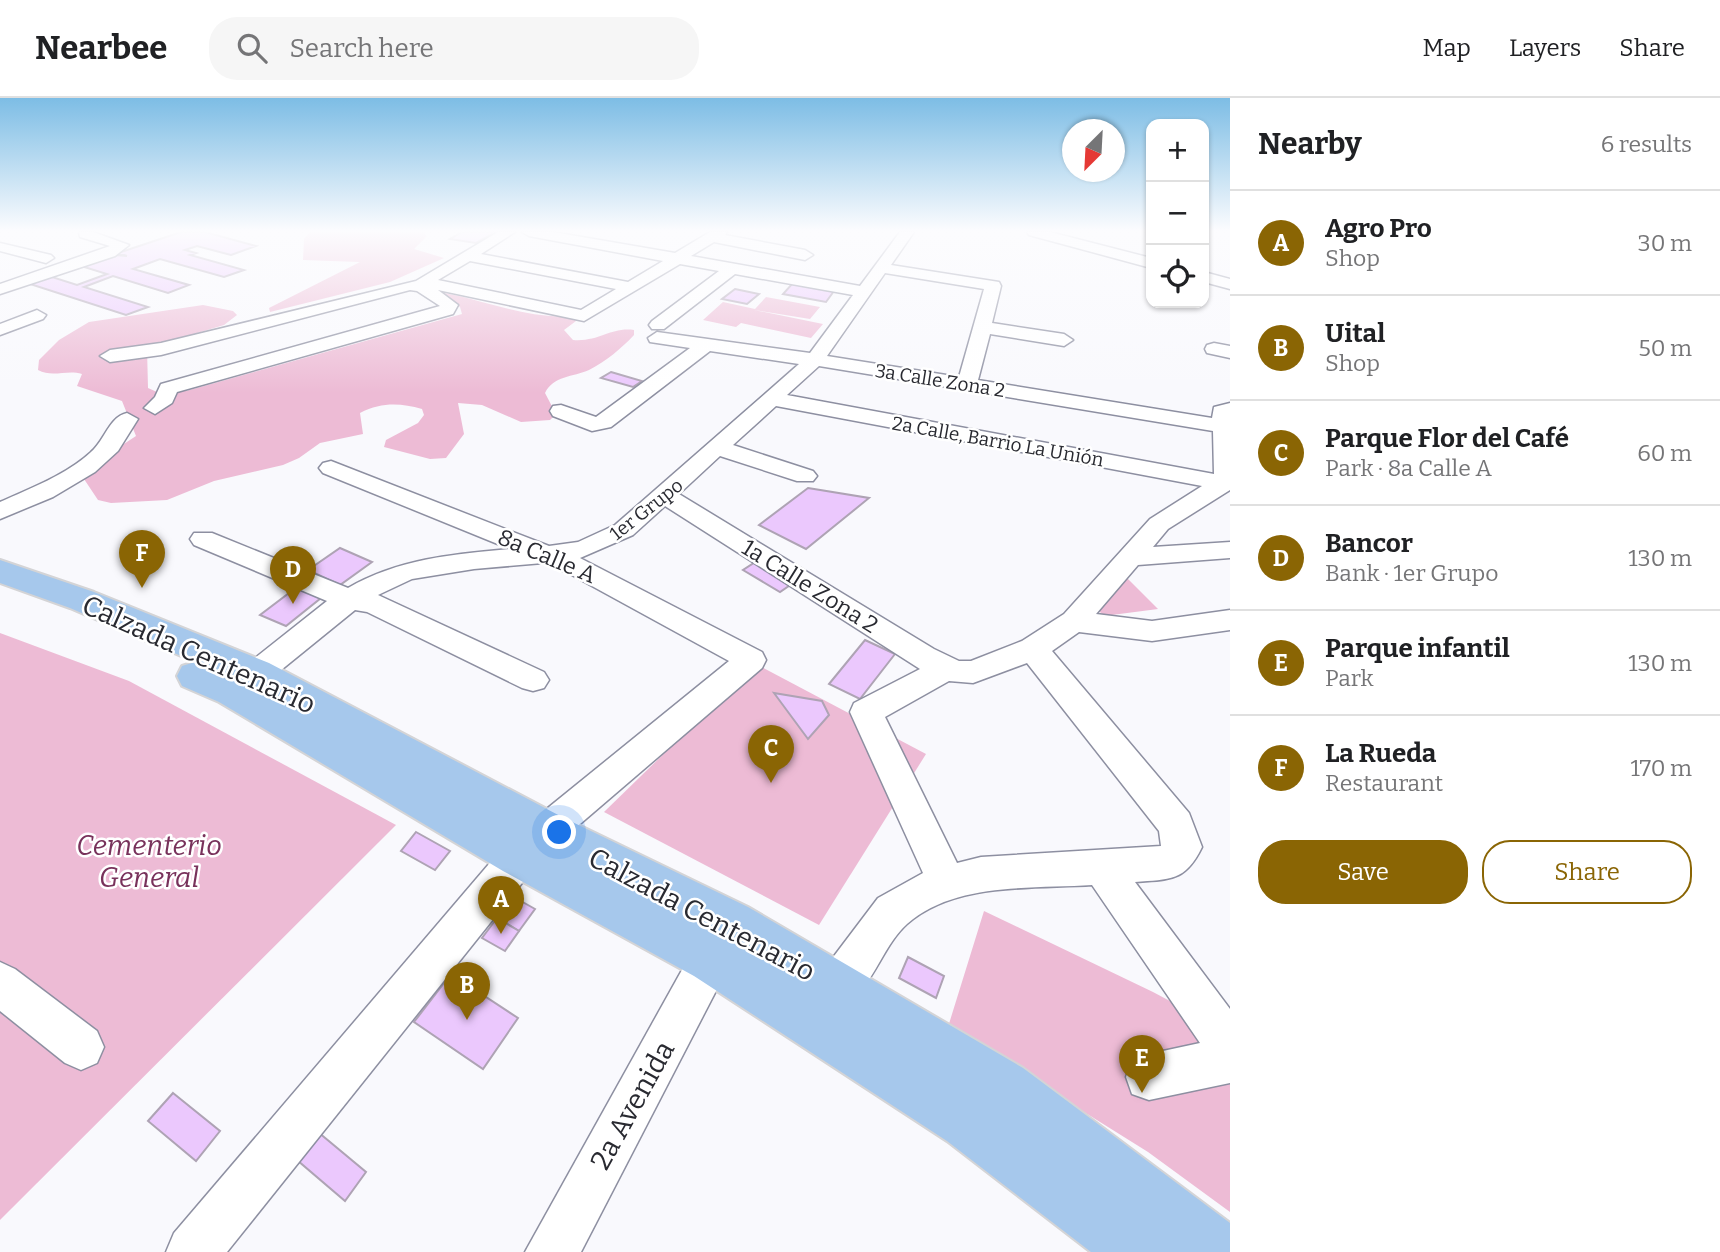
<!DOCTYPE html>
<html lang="en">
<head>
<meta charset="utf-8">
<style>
  body { margin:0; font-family:Bitter,serif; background:#f6f6f6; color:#202124 }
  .controls { position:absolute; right:21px; top:21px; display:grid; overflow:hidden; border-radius:14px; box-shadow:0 2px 5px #0004 }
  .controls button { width:63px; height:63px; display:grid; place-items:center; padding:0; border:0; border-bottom:2px solid #e0e0e0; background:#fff; color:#202124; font:35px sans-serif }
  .compass { position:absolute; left:1062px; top:21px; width:63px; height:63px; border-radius:50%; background:#fff; box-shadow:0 2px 5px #0004; rotate:204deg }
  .you { position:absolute; left:560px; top:735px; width:24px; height:24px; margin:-18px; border:5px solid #fff; border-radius:50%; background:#1a73e8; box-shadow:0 0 0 10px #1a73e833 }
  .badge { display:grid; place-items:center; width:46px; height:46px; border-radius:50%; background:#8a6504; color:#fff; font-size:23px; font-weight:700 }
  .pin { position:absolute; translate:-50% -58px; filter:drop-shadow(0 2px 4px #0008) }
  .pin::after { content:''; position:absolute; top:37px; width:24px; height:21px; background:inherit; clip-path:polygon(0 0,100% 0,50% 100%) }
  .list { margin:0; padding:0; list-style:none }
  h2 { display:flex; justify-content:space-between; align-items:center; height:91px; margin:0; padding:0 28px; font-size:30px }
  h2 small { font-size:23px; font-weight:400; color:#757577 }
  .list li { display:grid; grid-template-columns:46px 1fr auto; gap:21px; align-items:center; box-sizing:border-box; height:105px; padding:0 28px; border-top:2px solid #e0e0e0 }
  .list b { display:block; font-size:26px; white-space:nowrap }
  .list p { margin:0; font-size:23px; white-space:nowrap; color:#757577 }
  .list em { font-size:23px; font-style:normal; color:#757577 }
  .actions { display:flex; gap:14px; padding:21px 28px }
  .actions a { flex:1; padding:16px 0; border:2px solid #8a6504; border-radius:28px; text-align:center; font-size:24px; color:#8a6504 }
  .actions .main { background:#8a6504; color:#fff }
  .icon { flex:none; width:38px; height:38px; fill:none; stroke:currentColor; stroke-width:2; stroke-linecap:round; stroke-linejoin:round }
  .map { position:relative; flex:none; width:1230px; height:1154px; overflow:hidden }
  header { display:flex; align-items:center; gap:42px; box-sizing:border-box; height:98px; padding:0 35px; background:#fff; border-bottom:2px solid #e0e0e0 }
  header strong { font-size:33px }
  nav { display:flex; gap:38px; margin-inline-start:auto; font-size:24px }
  .search { width:490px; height:63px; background:#f6f6f6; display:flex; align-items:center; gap:18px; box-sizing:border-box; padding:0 24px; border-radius:28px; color:#757577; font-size:26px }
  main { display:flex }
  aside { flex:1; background:#fff }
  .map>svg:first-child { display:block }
</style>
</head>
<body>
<header>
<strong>Nearbee</strong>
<div class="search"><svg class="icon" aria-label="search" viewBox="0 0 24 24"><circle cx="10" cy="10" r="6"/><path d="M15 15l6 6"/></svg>Search here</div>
<nav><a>Map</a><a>Layers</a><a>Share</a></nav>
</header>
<main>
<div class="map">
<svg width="1230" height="1154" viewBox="0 0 1230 1154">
  <rect width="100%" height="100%" fill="#f9f9fd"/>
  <g fill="#edbbd5">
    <polygon points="310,134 425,134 426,139 414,151 444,160 390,184 270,214 269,210 360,164 303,162 304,141"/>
    <path d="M432,193C479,199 524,222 573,218L576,223L564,232L573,242C600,244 610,229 634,232V237C621,251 606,263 589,272C573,279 553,278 545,295L556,316L550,322L521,324L482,307L458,305L464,336L446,360L430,361L384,349L386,342L418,325L424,317L422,311C400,305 382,304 360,315L363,336L320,345L299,360L283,367L214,383L167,402L111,405L98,402L84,381L95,365L136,338L122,303L77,288L82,276C67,271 53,280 38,272L39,262L59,242L89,224L203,207L233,213L237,217L224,227L147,250L148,290L157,294L186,293L462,216L460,209Z"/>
    <polygon points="766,199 820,209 810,221 754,212 823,226 811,240 741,225 736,229 703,222 723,204 755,211"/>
    <polygon points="1117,479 1128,481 1158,511 1104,518 1094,508"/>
    <polygon points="0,535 129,583 396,727 0,1122"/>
    <polygon points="756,566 926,656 819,827 604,714"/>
    <polygon points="984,813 1153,894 1230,935 1230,1114 1148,1054 948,929"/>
  </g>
  <g fill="#ebc8fd" stroke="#aea3b4" stroke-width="2">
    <polygon points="181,134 205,134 256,148 231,157 197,148 185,152 196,155 190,157 244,172 224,179 160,161 133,171 189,187 168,195 113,178 84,189 148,209 126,217 27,185 49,178 77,187 107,176 81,168 115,157 127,158 118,155"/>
    <polygon points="462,134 496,134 476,145 450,141"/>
    <polygon points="792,186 834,193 826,204 783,196"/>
    <polygon points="735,191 759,196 747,206 722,201"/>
    <polygon points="611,274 642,283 633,289 601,280"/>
    <polygon points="808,390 869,400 806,451 759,427"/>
    <polygon points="340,450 372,464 340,487 308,472"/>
    <polygon points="760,461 796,483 780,494 743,472"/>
    <polygon points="301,486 326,496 286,528 260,517"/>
    <polygon points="865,542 895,556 860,601 829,586"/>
    <polygon points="774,595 822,603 829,617 808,641"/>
    <polygon points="416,734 450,753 435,772 401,753"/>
    <polygon points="512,798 535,811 519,833 497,820"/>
    <polygon points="497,820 519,833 505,853 482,840"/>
    <polygon points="908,859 944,878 936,900 899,880"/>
    <polygon points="451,876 518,920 483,971 414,924"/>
    <polygon points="173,995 220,1033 196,1063 148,1023"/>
    <polygon points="318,1034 366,1074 345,1103 297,1062"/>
  </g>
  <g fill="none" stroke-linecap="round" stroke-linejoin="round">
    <defs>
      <g id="minor">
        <polygon points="79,134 93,134 129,147 115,158 0,196 0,186 110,148 80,139"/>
        <path d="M498,134H515L481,156L628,184L663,163L529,138L522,134H553L675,155L710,134H727L725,137L805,152L813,157L805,162L714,144L691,158L860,188L900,134H914L891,167L999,184L1001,188L992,225L1064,236L1073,242L1064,248L990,236L978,282L1212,320L1214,309L1230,305V392L1168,431L1153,449L1230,444V460L1138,467L1096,516L1152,523L1230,512V532L1152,543L1079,534L1052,553L1189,715L1202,749C1185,784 1170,781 1135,784L1230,911V985L1149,1002L1132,996L1126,979L1132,962L1149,956L1200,945L1092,787C1033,791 954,784 907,826C880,850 872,896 837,911L822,904L815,889L822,874L878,800L923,775L850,614L854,605L920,571L665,408L633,437L580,460L762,554L766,562L762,570L559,744L546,749L533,744L527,733L533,722L729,563L570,476L543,465L474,471L412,481L378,497L544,574L549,582L544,590L533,593L522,590L367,514L355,512L248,599L237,603L226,599L221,591L226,583L327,503L194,447L190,441L194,435H212L348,490C398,461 453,456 510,451L323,375L319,370L323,365L331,363L549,448L578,444L615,427L799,266L710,253L611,329L592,333L553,318L550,313L553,308L561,307L596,319L690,250L650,244L648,240L657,234L810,255L853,197L735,176L664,231H652L649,227L652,223L719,173L680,166L584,223L438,192L458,207L453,216L177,294L172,305L155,316L144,310L155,299L161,286L440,208L417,193L410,192L161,257L110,264L100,258L110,252L161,245L416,183ZM470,163L616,191L581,212L438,182ZM885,175L984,191L959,279L827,258ZM819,268L1213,333L1214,376L787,297ZM776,308L1202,388L1150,421L1064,516L1022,543L971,563H959L934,551L679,396L720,358L797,383H813L817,378L813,373L733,347ZM1027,565L1159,733L1161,748L981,759L957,765L885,619L949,583L973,585Z"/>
        <polygon points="1027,134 1050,134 1151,160 1151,170 1029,137"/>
        <polygon points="0,145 51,157 54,160 46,165 0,153"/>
        <polygon points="1204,174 1230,181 1230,191 1204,184"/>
        <polygon points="37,212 46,217 43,221 0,237 0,226"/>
        <polygon points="1214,245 1230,248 1230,260 1207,255 1205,251 1207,247"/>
        <path d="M127,315L138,321L118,353L95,374L53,399L0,421V404C31,390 66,377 91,354C105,342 109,319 127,315Z"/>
        <polygon points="520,741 534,746 539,758 534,770 227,1154 166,1154 174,1135 506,746"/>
        <polygon points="712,839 727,845 733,860 581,1154 525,1154 697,845"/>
        <polygon points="0,864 15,871 97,933 104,949 97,965 81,972 65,965 0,913"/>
      </g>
      <polygon id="major" points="0,462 94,494 269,565 562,719 748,809 1023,970 1230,1125 1230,1154 1091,1154 947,1043 694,878 503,773 219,604 182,588 177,578 182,568 195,564 70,510 0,485"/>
    </defs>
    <use href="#minor" stroke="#8d8fa1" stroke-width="3"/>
    <use href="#major" stroke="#d4d4d6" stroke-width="4"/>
    <use href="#minor" fill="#fff" fill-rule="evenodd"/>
    <use href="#major" fill="#a6c8ec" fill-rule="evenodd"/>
  </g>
  <linearGradient id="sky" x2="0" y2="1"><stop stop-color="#7dbde5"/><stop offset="0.45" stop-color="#fcfcfe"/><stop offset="1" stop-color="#fcfcfe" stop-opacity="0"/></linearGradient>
  <rect width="1230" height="295" fill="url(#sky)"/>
  <g text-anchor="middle" stroke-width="5" stroke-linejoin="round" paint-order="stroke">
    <g font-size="19" fill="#292a31" stroke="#fff">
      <text transform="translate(940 282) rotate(9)" y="7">3a Calle Zona 2</text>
      <text transform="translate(998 343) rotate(10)" y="7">2a Calle, Barrio La Unión</text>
      <text transform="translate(646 411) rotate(-38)" y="7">1er Grupo</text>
    </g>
    <g font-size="23" fill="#292a31" stroke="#fff">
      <text transform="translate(547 458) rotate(23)" y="8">8a Calle A</text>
      <text transform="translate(810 488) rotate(32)" y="8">1a Calle Zona 2</text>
    </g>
    <g font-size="28" fill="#292a31" stroke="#fff">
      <text transform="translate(199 556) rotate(24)" y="10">Calzada Centenario</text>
      <text transform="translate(702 816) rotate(28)" y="10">Calzada Centenario</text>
      <text transform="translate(632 1007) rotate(-61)" y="10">2a Avenida</text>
    </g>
    <g font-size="28" font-style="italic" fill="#78315b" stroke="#fff">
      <text x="149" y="757">Cementerio<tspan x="149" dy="32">General</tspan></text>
    </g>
  </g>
</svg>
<div class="controls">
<button>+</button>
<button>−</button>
<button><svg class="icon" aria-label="locate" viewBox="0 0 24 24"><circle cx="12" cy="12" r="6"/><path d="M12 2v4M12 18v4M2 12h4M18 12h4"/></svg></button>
</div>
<svg class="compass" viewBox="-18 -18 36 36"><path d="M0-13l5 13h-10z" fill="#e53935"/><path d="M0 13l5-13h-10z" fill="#757577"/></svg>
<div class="you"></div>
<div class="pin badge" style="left:501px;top:836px">A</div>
<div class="pin badge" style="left:467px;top:922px">B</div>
<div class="pin badge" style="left:771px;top:685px">C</div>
<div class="pin badge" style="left:293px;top:506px">D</div>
<div class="pin badge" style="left:1142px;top:995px">E</div>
<div class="pin badge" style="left:142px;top:490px">F</div>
</div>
<aside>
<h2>Nearby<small>6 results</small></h2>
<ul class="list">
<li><span class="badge">A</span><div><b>Agro Pro</b><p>Shop</p></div><em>30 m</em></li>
<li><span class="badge">B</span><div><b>Uital</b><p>Shop</p></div><em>50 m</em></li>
<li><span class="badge">C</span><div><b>Parque Flor del Café</b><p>Park · 8a Calle A</p></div><em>60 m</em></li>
<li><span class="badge">D</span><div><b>Bancor</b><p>Bank · 1er Grupo</p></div><em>130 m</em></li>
<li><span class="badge">E</span><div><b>Parque infantil</b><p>Park</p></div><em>130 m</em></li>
<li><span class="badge">F</span><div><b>La Rueda</b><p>Restaurant</p></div><em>170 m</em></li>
</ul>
<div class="actions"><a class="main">Save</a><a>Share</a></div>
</aside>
</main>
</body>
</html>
